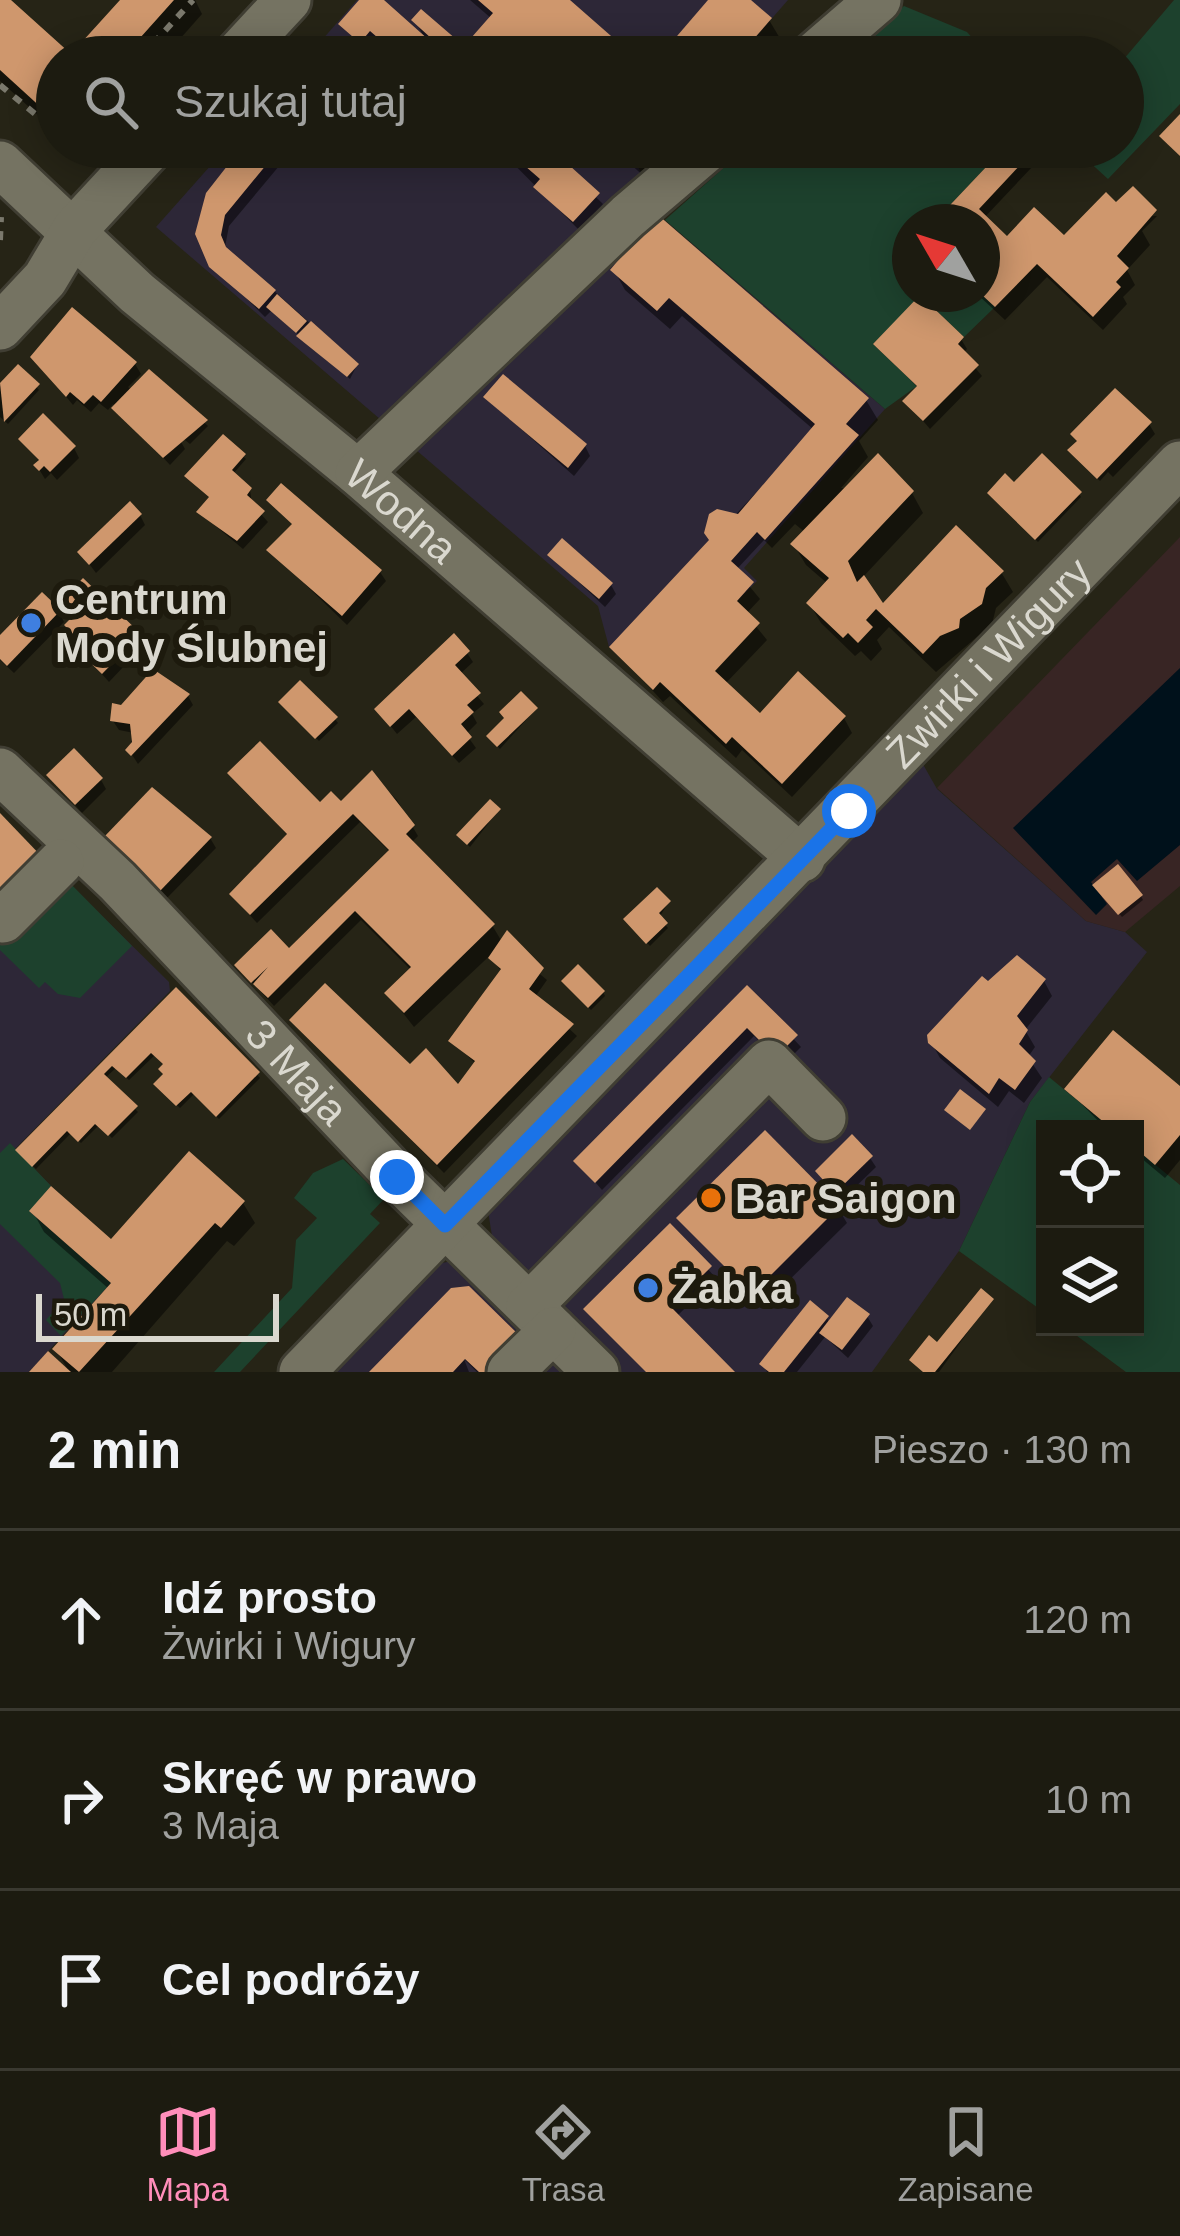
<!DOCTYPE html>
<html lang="pl">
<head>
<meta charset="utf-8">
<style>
  body { margin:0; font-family:Helvetica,sans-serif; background:#252419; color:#f1f3f6 }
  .controls { position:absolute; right:36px; bottom:36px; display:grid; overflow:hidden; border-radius:0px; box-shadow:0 6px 30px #0003 }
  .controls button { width:108px; height:108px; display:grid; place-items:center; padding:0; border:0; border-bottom:3px solid #3a3930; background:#1c1b10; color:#f1f3f6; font:60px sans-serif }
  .compass { position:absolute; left:892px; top:204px; width:108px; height:108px; border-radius:50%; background:#1c1b10; box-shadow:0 6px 30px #0003; rotate:309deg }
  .scale { position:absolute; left:36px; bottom:30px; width:243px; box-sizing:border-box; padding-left:12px; border:6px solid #dad8cf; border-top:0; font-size:33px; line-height:42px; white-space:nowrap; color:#dad8cf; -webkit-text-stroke:9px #1d1a0d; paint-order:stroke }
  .stop { position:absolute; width:36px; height:36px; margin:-27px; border:9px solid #1a73e8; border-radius:50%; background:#fff }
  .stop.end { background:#1a73e8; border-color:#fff; box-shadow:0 3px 12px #0008 }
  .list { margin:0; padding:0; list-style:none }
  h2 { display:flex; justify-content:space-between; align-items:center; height:156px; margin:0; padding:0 48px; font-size:51px }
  h2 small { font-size:39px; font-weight:400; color:#a0a19f }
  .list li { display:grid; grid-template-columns:78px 1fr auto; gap:36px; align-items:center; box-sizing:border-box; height:180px; padding:0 48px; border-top:3px solid #3a3930 }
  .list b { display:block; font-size:45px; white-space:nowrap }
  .list p { margin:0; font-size:39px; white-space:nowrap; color:#a0a19f }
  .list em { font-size:39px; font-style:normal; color:#a0a19f }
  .icon { flex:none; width:66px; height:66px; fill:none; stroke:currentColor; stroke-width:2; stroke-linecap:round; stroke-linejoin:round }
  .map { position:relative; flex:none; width:1180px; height:1372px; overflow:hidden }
  .search { position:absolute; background:#1c1b10; box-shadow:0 6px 30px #0003; left:36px; right:36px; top:36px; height:132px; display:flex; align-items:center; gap:30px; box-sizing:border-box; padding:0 42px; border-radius:66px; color:#a0a19f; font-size:45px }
  .sheet { height:696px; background:#1c1b10 }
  nav { display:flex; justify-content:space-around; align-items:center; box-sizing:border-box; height:168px; border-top:3px solid #3a3930; background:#1c1b10; font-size:33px; color:#a0a19f }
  nav a { display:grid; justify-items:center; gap:6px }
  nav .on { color:#ff8eba }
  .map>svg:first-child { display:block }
</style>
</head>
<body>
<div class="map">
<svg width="1180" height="1372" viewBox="0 0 1180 1372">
  <rect width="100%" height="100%" fill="#262416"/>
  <g fill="#2d2737">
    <polygon points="357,0 788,0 738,57 307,57"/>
    <polygon points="227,147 656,147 638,167 642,174 610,200 642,230 657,214 885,409 744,568 757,581 651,687 609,647 598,606 156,227"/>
    <polygon points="920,759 937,789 1086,921 1125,932 1147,952 1030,1102 959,1251 872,1372 615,1372 493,1242 488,1211"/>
    <polygon points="45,860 169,982 170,991 15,1149 51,1186 30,1212 111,1283 29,1372 0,1372 0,903"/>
    <polygon points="452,1261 576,1372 328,1372 432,1265"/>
  </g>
  <polygon fill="#382524" points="1180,537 1180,886 1125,932 1086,921 937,788"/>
  <g fill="#1d412d">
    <polygon points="1174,0 1180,0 1180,104 1108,179 1073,147 1123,147 1123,60"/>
    <polygon points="904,6 967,32 989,57 847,57"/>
    <polygon points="747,147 777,155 786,147 1005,147 934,222 910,222 910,294 981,294 995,307 964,337 921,296 873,344 917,386 885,409 665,220"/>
    <polygon points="62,875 132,946 80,998 58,994 45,982 39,988 0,950 0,937"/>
    <polygon points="1049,1077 1112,1129 1045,1129 1045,1313 959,1251 1030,1102"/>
    <polygon points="10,1143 51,1186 30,1212 111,1283 61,1336 46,1320 64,1299 60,1283 0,1224 0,1153"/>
    <polygon points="1135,1148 1180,1185 1180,1372 1126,1372 1065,1327 1135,1327"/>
    <polygon points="343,1159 384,1199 370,1214 380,1223 240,1372 214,1372 292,1288 296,1240 317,1218 294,1198 313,1173"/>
  </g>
  <polygon fill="#00111b" points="1180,668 1180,845 1137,881 1117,859 1091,882 1107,904 1096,915 1013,828"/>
  <g fill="#0007">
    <polygon points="0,0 7,0 71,57 57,57 57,132 0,81"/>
    <polygon points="124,0 195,0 202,14 164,57 73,57"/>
    <polygon points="363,0 380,0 425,39 415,20 464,51 492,19 470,0 565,0 631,57 394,57 377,38 366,51 342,24"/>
    <polygon points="712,0 746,0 769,20 781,40 766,57 663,57"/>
    <polygon points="246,147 295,147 229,226 225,247 357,365 350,379 271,311 265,317 206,258"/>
    <polygon points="497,147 562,147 554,156 603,204 579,230"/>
    <polygon points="611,147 673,147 646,178"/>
    <polygon points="1010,147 1051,147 984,218 1007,240 1062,237 1125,215 1157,216 1142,231 1150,245 1127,270 1135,285 1123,297 1127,304 1103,330 1047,277 1005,320 977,294 982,294 982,222 939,222"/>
    <polygon points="658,218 866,400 878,420 859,441 868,457 841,488 912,493 923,513 862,578 883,607 1001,572 1013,592 996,608 992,624 936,672 889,627 877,640 882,649 871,661 861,651 855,656 821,623 809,603 828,584 806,565 794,545 806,533 795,524 772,548 764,540 736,570 760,599 746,614 767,640 725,684 760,717 844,718 852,733 792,797 742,750 736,758 670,696 663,702 613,647 814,430 682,316 670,329 625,290 614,270"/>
    <polygon points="961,339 967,349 963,353 982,376 930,429 906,401 919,389 877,344"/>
    <polygon points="34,358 135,364 141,374 128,387 133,391 186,406 208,426 190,444 176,433 185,449 170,465 113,404 108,410 99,403 91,412 77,400 73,405"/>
    <polygon points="18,368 39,390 8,424 0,417 0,387"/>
    <polygon points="486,398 585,446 590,456 574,476"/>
    <polygon points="1149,424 1155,434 1113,477 1108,472 1100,481 1073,454"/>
    <polygon points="223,438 246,459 233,474 250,490 252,504 268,522 243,549 199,512 211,498"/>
    <polygon points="22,440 74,448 79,458 57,480 51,473 45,479 37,466 40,462"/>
    <polygon points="1015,486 1079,494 1081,497 1038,542 993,497"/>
    <polygon points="140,515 145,525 96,573 81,553"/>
    <polygon points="270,550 380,572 386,581 347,625"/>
    <polygon points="551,556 611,585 616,594 605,607"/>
    <polygon points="65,601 139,636 144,645 109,682 77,646 80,642 68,626 76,617"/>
    <polygon points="59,612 64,622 14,673 0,660 0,640"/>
    <polygon points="467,653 473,662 459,675 484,704 472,714 477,723 466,734 476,748 459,763 416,717 397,734 378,710"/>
    <polygon points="188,696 193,705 138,764 129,750 134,733 119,730 113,721"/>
    <polygon points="284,707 335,719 338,723 319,741"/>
    <polygon points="535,710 500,749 492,740 507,719"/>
    <polygon points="231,773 320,806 340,805 372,775 397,800 418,836 411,843 492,925 502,942 547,980 535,997 577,1036 444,1173 292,1020 458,1088 476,1064 452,1041 502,972 491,958 499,947 414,1027 388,994 412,971 361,920 274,1006 240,969 289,953 391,853 360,822 257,923 232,895 289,837"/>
    <polygon points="50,776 101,780 106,789 82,813"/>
    <polygon points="498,811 470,847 462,839"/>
    <polygon points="108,837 210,838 216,848 166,899"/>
    <polygon points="1098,889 1141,896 1143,900 1122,917"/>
    <polygon points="668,903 659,918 668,928 650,946 629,924"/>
    <polygon points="1044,981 1052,996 1025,1030 1035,1047 1028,1057 1042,1078 1024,1103 1009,1091 998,1107 940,1058 931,1042 989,985"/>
    <polygon points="567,985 603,992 605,996 591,1010"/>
    <polygon points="747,989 801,1047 783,1065 754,1036 602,1190 577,1161"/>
    <polygon points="176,992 260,1078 219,1119 194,1094 180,1108 159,1088 165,1065 155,1055 129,1080 116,1068 105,1078 138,1112 112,1138 99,1125 81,1143 71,1133 36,1169 21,1154"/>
    <polygon points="1067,1089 1180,1090 1180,1160 1165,1178 1135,1153 1135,1129 1106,1129"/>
    <polygon points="870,1158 876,1167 842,1200 818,1172"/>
    <polygon points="243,1203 255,1223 234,1246 227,1241 112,1372 69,1372 56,1349 109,1289 44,1232 33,1212 112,1244"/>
    <polygon points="838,1208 847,1223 762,1307 680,1219"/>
    <polygon points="670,1228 716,1278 676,1317 730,1372 647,1372 586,1310"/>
    <polygon points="453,1291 502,1372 477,1372 464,1359 469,1372 374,1372"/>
    <polygon points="991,1300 939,1372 924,1372 914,1364"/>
    <polygon points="867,1316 873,1326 848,1358 825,1337 797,1372 767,1372 763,1364 827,1318 830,1324"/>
  </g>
  <g fill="#cf976d">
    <polygon points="0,0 11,0 71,54 120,0 174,0 123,57 57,57 57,122 0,70"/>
    <polygon points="359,0 384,0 448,57 400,57 370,31 360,43 338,24"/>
    <polygon points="478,0 570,0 635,57 452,57 411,20 421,9 464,46 493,13"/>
    <polygon points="708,0 751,0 772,18 738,57 659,57"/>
    <polygon points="1180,114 1180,156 1159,136"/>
    <polygon points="242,147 281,147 225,215 221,235 226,247 276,290 259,309 209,267 195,234 206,193"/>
    <polygon points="503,147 549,147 600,193 573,222 533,187 540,179"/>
    <polygon points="619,147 645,147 634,160"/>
    <polygon points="1005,147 1037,147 979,209 1007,236 1034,207 1064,235 1106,192 1116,202 1133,186 1157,210 1117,256 1129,268 1116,282 1121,287 1093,317 1037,264 995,307 982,295 982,222 934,222"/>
    <polygon points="657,214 869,398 846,424 859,435 765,540 757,532 731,561 754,582 737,601 760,623 715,671 760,713 798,671 846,716 782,784 732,737 726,744 660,682 653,690 609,647 709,540 704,533 709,514 717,509 738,514 815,424 669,298 657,311 610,270"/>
    <polygon points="277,294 307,321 296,333 266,307"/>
    <polygon points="920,295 964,337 958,344 979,365 923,421 902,401 917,386 873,344"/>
    <polygon points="72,307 137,362 101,402 93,395 84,404 70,392 66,397 30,357"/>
    <polygon points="311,321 359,364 347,377 296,336"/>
    <polygon points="18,364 40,384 4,422 0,383"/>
    <polygon points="149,369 208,420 163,458 111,408"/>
    <polygon points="503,374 587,444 568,468 483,397"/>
    <polygon points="1115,388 1152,422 1097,479 1067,450 1077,441 1070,434"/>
    <polygon points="43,413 76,446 50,472 44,466 39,471 33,465 39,460 18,439"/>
    <polygon points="223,434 246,454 232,470 252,488 247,495 265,511 237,541 196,512 209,497 184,476"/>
    <polygon points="878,453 914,491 848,561 857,582 864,575 883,603 956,525 1004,571 986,588 982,604 960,619 959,628 940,636 923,654 876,609 866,620 873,627 858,643 848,633 843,638 806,603 829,578 790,544"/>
    <polygon points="1042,453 1082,492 1035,540 987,493 1005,473 1014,482"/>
    <polygon points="281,483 382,570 342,616 266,550 292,524 266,500"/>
    <polygon points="130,501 142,514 89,565 77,552"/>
    <polygon points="562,538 613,583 599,599 547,555"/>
    <polygon points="83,578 141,634 102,674 73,646 79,640 64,625 75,614 61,601"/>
    <polygon points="42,592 61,610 7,666 0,659 0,635"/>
    <polygon points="454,633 470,651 455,665 481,693 467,705 474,712 461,724 472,737 452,756 409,709 390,727 374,709"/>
    <polygon points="153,669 190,694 131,756 125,750 132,742 130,724 110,721 112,703 121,705"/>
    <polygon points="300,680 338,717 315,739 278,702"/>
    <polygon points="521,691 538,708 497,747 486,736 504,718 499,712"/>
    <polygon points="260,741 320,802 331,791 341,801 372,770 415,825 406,834 495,924 404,1013 384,993 411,967 355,911 268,998 253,984 268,967 251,983 234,965 271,929 289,948 389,850 353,814 250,915 229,894 287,834 227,773"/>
    <polygon points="74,748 103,778 75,805 46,775"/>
    <polygon points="152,787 212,837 160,891 104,837"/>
    <polygon points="490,799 501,809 467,845 456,835"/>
    <polygon points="0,813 45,860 0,897"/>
    <polygon points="1118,864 1143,895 1118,915 1092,885"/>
    <polygon points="657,887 671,901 659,913 668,923 646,944 623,919"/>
    <polygon points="507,930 544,968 529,989 574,1024 437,1165 289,1020 325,983 410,1064 426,1048 458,1084 475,1061 448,1041 501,969 488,958"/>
    <polygon points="1017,955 1046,979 1017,1016 1028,1030 1019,1044 1036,1061 1015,1090 999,1078 989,1094 928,1043 927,1035 982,976 988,981"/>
    <polygon points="578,964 605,991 588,1008 561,981"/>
    <polygon points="747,985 798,1035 776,1057 747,1028 595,1183 573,1161"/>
    <polygon points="176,987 260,1072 216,1117 191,1092 176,1106 153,1084 163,1074 158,1069 163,1064 151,1053 126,1078 112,1066 104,1074 138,1106 108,1136 95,1124 78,1142 67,1131 32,1167 15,1150"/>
    <polygon points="1113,1030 1180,1086 1180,1135 1155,1165 1135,1148 1135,1129 1112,1129 1064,1089"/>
    <polygon points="960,1089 986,1109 970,1130 944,1110"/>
    <polygon points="765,1130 840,1206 752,1294 676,1218"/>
    <polygon points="852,1134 873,1156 835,1193 815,1171"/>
    <polygon points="189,1151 245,1201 221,1228 215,1223 79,1372 52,1349 111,1283 29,1211 51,1186 111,1239"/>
    <polygon points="670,1223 712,1266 671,1307 735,1372 646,1372 583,1309"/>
    <polygon points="469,1286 521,1337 488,1372 479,1372 465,1359 453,1372 369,1372 451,1288"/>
    <polygon points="981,1288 994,1299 935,1372 923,1372 909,1360 929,1335 937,1342"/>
    <polygon points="847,1297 870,1314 842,1350 819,1333"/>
    <polygon points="810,1300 829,1316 784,1372 769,1372 759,1364"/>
    <polygon points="48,1351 71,1372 29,1372"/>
  </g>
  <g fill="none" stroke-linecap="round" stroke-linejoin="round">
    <defs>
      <g id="minor">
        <polyline points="235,57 288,0"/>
        <polyline points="812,57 878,0"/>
        <path id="s1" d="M0,164L137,293L358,473L802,859"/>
        <polyline points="0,327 45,279 75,229 151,147"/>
        <polyline points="358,473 628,216 709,147"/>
        <path id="s2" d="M0,771L117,881L397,1177L596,1372"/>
        <polyline points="3,920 61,862"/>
        <polyline points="529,1306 769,1063 823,1118"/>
        <path id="s3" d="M302,1372L1180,464"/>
        <polyline points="510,1372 553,1330"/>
      </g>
    </defs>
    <use href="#minor" stroke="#403e33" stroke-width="51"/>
    <g stroke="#7b796d" stroke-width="6" stroke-dasharray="9 9" stroke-linecap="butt">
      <polyline points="141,57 193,0"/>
      <polyline points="0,85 57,132"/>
      <polyline points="0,240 1,217"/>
    </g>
    <use href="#minor" stroke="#757362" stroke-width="45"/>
  </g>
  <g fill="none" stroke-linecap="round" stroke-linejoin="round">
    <polyline stroke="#1a73e8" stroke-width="15" points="397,1177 445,1225 849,811"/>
  </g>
  <g fill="#3f7fe0" stroke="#1d1a0d" stroke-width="4.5">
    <circle cx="31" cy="623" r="12"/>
    <circle cx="648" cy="1288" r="12"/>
  </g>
  <circle fill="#e8710a" stroke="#1d1a0d" stroke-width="4.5" cx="711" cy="1198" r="12"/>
  <g text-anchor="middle" stroke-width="12" stroke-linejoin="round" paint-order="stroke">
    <g font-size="42" fill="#dad8cf" stroke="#1d1a0d">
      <text dy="15" stroke="none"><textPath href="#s1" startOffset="531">Wodna</textPath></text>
      <text dy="15" stroke="none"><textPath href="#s3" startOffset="987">Żwirki i Wigury</textPath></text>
      <text dy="15" stroke="none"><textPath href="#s2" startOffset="423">3 Maja</textPath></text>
    </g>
    <g font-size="42" font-weight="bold" fill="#dad8cf" stroke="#1d1a0d" text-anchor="start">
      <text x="55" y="614">Centrum<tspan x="55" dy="48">Mody Ślubnej</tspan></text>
      <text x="735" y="1213">Bar Saigon</text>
      <text x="672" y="1303">Żabka</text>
    </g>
  </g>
</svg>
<div class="controls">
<button><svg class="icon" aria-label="locate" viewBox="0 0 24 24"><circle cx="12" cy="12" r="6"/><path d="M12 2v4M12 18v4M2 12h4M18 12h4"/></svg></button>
<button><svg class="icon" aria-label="layers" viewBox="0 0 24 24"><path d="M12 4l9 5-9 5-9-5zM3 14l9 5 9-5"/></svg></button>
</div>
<svg class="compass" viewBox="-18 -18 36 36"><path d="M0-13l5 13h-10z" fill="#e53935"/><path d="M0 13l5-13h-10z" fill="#a0a19f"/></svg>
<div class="scale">50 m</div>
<div class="stop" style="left:849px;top:811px"></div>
<div class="stop end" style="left:397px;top:1177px"></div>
<div class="search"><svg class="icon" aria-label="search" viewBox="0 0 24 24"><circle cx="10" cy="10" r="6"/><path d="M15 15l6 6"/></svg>Szukaj tutaj</div>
</div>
<section class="sheet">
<h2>2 min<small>Pieszo · 130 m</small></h2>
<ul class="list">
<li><svg class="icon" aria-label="ahead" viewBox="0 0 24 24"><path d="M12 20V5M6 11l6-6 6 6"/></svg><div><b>Idź prosto</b><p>Żwirki i Wigury</p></div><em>120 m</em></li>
<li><svg class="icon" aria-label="right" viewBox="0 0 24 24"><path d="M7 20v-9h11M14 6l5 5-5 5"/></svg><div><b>Skręć w prawo</b><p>3 Maja</p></div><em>10 m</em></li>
<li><svg class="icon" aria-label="arrive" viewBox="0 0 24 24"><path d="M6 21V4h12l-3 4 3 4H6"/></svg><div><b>Cel podróży</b></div></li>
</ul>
</section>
<nav>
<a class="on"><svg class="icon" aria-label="map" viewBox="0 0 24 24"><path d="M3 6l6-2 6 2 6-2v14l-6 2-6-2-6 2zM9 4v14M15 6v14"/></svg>Mapa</a>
<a><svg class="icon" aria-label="directions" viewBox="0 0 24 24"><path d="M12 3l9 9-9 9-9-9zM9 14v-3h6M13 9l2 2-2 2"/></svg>Trasa</a>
<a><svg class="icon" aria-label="saved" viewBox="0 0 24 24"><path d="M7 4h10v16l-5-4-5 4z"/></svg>Zapisane</a>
</nav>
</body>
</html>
